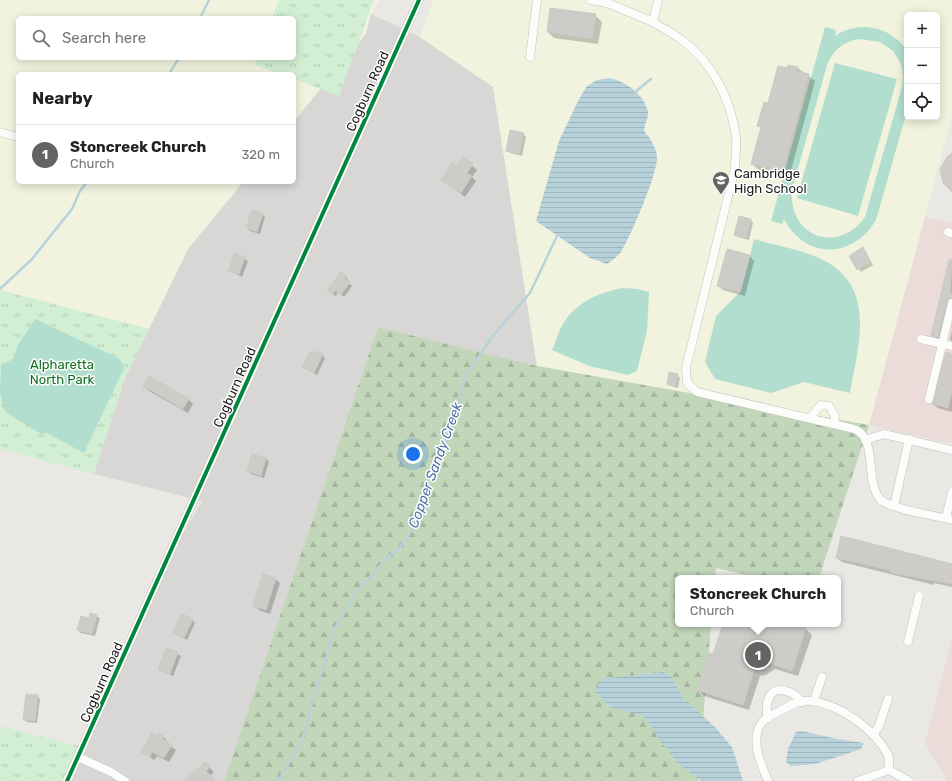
<!DOCTYPE html>
<html lang="en">
<head>
<meta charset="utf-8">
<style>
  body { margin:0; font-family:Rubik,sans-serif; background:#f2f2f2; color:#222 }
  .controls { position:absolute; right:12px; top:12px; display:grid; overflow:hidden; border-radius:6px; box-shadow:0 2px 10px #0003 }
  .controls button { width:36px; height:36px; display:grid; place-items:center; padding:0; border:0; border-bottom:1px solid #e0e0e0; background:#fff; color:#222; font:20px sans-serif }
  .you { position:absolute; left:413px; top:454px; width:14px; height:14px; margin:-10px; border:3px solid #fff; border-radius:50%; background:#1a73e8; box-shadow:0 0 0 6px #1a73e833 }
  .badge { display:grid; place-items:center; width:26px; height:26px; border-radius:50%; background:#636361; color:#fff; font-size:13px; font-weight:700 }
  .pin { position:absolute; translate:-50% -50%; border:2px solid #fff; box-shadow:0 1px 4px #0006 }
  .popup { position:absolute; left:675px; top:575px; width:166px; height:52px; box-sizing:border-box; display:grid; place-content:center; border-radius:6px; background:#fff; filter:drop-shadow(0 1px 3px #0005); font-size:13px; white-space:nowrap; color:#767676 }
  .popup b { font-size:15px; color:#222 }
  .popup::after { content:''; position:absolute; left:50%; top:100%; margin-left:-8px; border:8px solid transparent; border-top-color:#fff }
  .list { margin:0; padding:0; list-style:none }
  h2 { display:flex; justify-content:space-between; align-items:center; height:52px; margin:0; padding:0 16px; font-size:17px }
  h2 small { font-size:13px; font-weight:400; color:#767676 }
  .list li { display:grid; grid-template-columns:26px 1fr auto; gap:12px; align-items:center; box-sizing:border-box; height:60px; padding:0 16px; border-top:1px solid #e0e0e0 }
  .list b { display:block; font-size:15px; white-space:nowrap }
  .list p { margin:0; font-size:13px; white-space:nowrap; color:#767676 }
  .list em { font-size:13px; font-style:normal; color:#767676 }
  .icon { flex:none; width:22px; height:22px; fill:none; stroke:currentColor; stroke-width:2; stroke-linecap:round; stroke-linejoin:round }
  .map { position:relative; flex:none; width:952px; height:781px; overflow:hidden }
  .search { position:absolute; background:#fff; box-shadow:0 2px 10px #0003; left:16px; top:16px; width:280px; height:44px; display:flex; align-items:center; gap:10px; box-sizing:border-box; padding:0 14px; border-radius:6px; color:#767676; font-size:15px }
  .panel { position:absolute; background:#fff; box-shadow:0 2px 10px #0003; left:16px; top:72px; width:280px; height:112px; border-radius:6px }
  .map>svg:first-child { display:block }
</style>
</head>
<body>
<div class="map">
<svg width="952" height="781" viewBox="0 0 952 781">
  <defs>
    <pattern id="forest-firs" width="22" height="20" patternUnits="userSpaceOnUse"><rect width="22" height="20" fill="#c2d6ba"/><path d="M5 1l3.5 6h-7zM16 11l3.5 6h-7z" fill="#a6b79f"/></pattern>
    <pattern id="park-tufts" width="24" height="20" patternUnits="userSpaceOnUse"><rect width="24" height="20" fill="#d2efd4"/><path d="M3 7l-1-3M5 7V3M7 7l1-3M15 17l-1-3M17 17v-4M19 17l1-3" fill="none" stroke="#b4ccb5"/></pattern>
    <pattern id="water-rules" width="6" height="5" patternUnits="userSpaceOnUse"><rect width="6" height="5" fill="#b8d2db"/><path d="M0 2.5h6" fill="none" stroke="#9eb4bb"/></pattern>
  </defs>
  <rect width="100%" height="100%" fill="#e9e8e4"/>
  <polygon fill="#d8d7d5" points="371,14 420,37 493,87 537,366 378,327 224,781 67,781 87,748 106,689 158,576 202,501 94,474 125,378 188,249 243,182 294,182 294,121 365,35"/>
  <g fill="#ebdcd9">
    <polygon points="925,217 952,223 952,444 869,425"/>
    <polygon points="952,639 952,781 947,781 925,743"/>
  </g>
  <g fill="#f2f3de" fill-rule="evenodd">
    <path d="M0,0H379L371,14L365,35L294,121V74H18V182H243L188,249L149,329L0,290ZM18,18H294V58H18Z"/>
    <path d="M433,0H952V116L869,425L537,366L493,87L420,37ZM907,15H937V117H907Z"/>
  </g>
  <polygon fill="url(#forest-firs)" points="378,327 537,366 869,425 819,578 760,578 716,568 715,578 678,578 678,624 711,624 698,781 224,781"/>
  <g fill="url(#park-tufts)">
    <polygon points="279,0 374,0 339,96 294,79 294,74 279,74 255,65 257,58 294,58 294,18 272,18"/>
    <polygon points="0,290 149,329 125,378 94,474 0,449"/>
    <polygon points="0,726 87,748 67,781 0,781"/>
  </g>
  <g fill="#b1dece" fill-rule="evenodd">
    <path d="M825,27L836,30L835,36C859,20 891,26 907,51V111L876,220C853,259 806,260 784,219L782,224L771,221ZM859,39L880,42L893,51L901,64L903,77L902,87L865,217C838,255 788,237 792,190L827,65C833,50 843,42 859,39Z"/>
    <polygon points="835,63 897,79 858,216 797,198"/>
    <path d="M754,239C774,245 803,250 821,259C878,286 858,345 850,393L804,382L771,393L715,379L705,362L716,316L741,291Z"/>
    <path d="M623,288L638,289L649,292L647,331L637,371L628,375L589,366L552,350C556,342 558,332 563,324C576,302 600,292 623,288Z"/>
    <polygon points="35,319 120,359 124,368 84,453 47,433 40,433 8,414 3,407 0,391 1,365 13,359 18,345"/>
  </g>
  <g fill="url(#water-rules)">
    <path d="M610,78C626,82 644,94 648,112C649,117 644,125 644,131C650,138 657,148 657,158C657,175 630,238 621,252C617,257 612,261 607,264L590,258L536,221L559,141L579,99L587,86L597,80Z"/>
    <polygon points="664,672 671,676 683,699 714,726 732,747 743,781 701,781 677,763 668,749 662,744 651,725 642,715 613,708 607,704 596,692 596,688 602,679"/>
    <polygon points="802,731 837,739 864,743 861,749 815,764 791,766 786,762 788,749 796,732"/>
  </g>
  <g fill="#0003">
    <polygon points="595,15 602,22 598,44 554,38 548,32"/>
    <polygon points="798,68 815,81 789,178 759,170 752,164 762,129 759,126 769,104"/>
    <polygon points="523,134 526,137 522,156 510,153 507,150"/>
    <polygon points="463,159 477,170 472,177 476,181 465,197 442,180 457,168"/>
    <polygon points="262,214 265,217 260,234 250,231 247,228"/>
    <polygon points="751,220 753,223 749,240 738,237 735,234"/>
    <polygon points="863,249 873,265 861,272 850,256"/>
    <polygon points="235,254 248,261 242,277 229,270"/>
    <polygon points="750,256 754,261 745,296 723,290 718,286"/>
    <polygon points="952,258 952,309 944,343 938,341 932,335"/>
    <polygon points="345,276 348,279 347,281 352,286 344,297 338,292 336,296 331,293"/>
    <polygon points="952,331 952,341 950,339"/>
    <polygon points="322,355 325,358 317,375 304,367 316,356"/>
    <polygon points="952,355 952,412 938,408 933,404"/>
    <polygon points="677,375 680,378 678,388 671,386 668,384"/>
    <polygon points="144,386 188,399 193,404 188,413 149,391"/>
    <polygon points="252,455 266,459 269,462 264,478 251,474 248,471"/>
    <polygon points="837,558 952,565 952,587 934,583 934,585 842,562"/>
    <polygon points="275,579 280,583 270,614 259,610 254,605"/>
    <polygon points="91,614 100,618 95,636 81,633 78,630 90,619"/>
    <polygon points="192,620 195,623 187,640 174,633"/>
    <polygon points="724,624 791,624 806,629 812,635 798,676 775,669 766,675 760,676 749,710 704,696 698,689 713,656"/>
    <polygon points="167,649 181,656 173,676 159,669"/>
    <polygon points="37,696 40,699 37,723 27,722 24,719"/>
    <polygon points="157,737 163,737 167,741 166,743 176,750 169,762 157,756 154,760 143,752"/>
    <polygon points="205,763 214,772 210,776 214,781 186,781"/>
  </g>
  <g fill="none" stroke-linecap="round" stroke-linejoin="round">
    <g stroke="#b8d2db" stroke-width="2.5">
      <polyline points="200,18 209,0"/>
      <polyline points="169,74 179,58"/>
      <polyline points="635,92 651,79"/>
      <polyline points="0,289 32,259 72,209 80,191 87,182"/>
      <polyline points="278,781 297,750 307,726 310,710 335,628 357,591 390,555 398,550 414,527 428,483 452,424 464,379 492,337 530,293 557,236"/>
    </g>
  </g>
  <g fill="#ceccc9" stroke="#ccc9c5">
    <polygon points="550,8 596,14 592,39 547,32"/>
    <polygon points="788,65 798,67 797,71 809,74 783,172 751,164 761,127 757,126 764,102 768,103 778,66 787,68"/>
    <polygon points="510,130 524,133 519,154 506,151"/>
    <polygon points="952,153 952,192 943,183 940,169 947,157"/>
    <polygon points="463,157 473,164 467,173 472,176 461,193 441,180 452,163 457,166"/>
    <polygon points="252,210 263,213 257,232 246,228"/>
    <polygon points="739,216 751,219 746,238 734,235"/>
    <polygon points="863,247 871,262 857,270 849,256"/>
    <polygon points="727,249 750,255 740,292 717,286"/>
    <polygon points="235,253 245,257 239,274 228,271"/>
    <polygon points="949,260 952,260 950,294 952,294 952,298 947,302 938,337 931,336"/>
    <polygon points="341,272 346,276 344,278 350,282 341,295 335,290 333,294 327,290"/>
    <polygon points="317,351 323,354 314,373 302,367 310,352 315,354"/>
    <polygon points="946,352 952,354 952,390 948,408 932,404"/>
    <polygon points="669,372 678,374 675,386 667,384"/>
    <polygon points="149,376 189,399 183,409 143,386"/>
    <polygon points="252,454 266,458 261,476 247,471"/>
    <polygon points="841,536 952,564 952,584 898,574 890,572 890,570 836,558"/>
    <polygon points="263,574 276,578 266,610 253,606"/>
    <polygon points="90,613 97,615 92,634 77,630 81,616 89,618"/>
    <polygon points="182,614 193,619 184,638 173,633"/>
    <polygon points="723,624 794,624 806,628 792,671 769,663 759,670 754,670 743,705 697,690 709,653 713,654"/>
    <polygon points="166,648 178,652 170,674 158,670"/>
    <polygon points="26,694 38,695 35,721 23,720"/>
    <polygon points="152,733 156,736 158,733 163,736 162,739 172,745 164,758 152,752 150,757 141,752"/>
    <polygon points="205,762 210,767 206,771 216,781 184,781"/>
  </g>
  <g fill="none" stroke-linecap="round" stroke-linejoin="round">
    <defs>
      <g id="minor">
        <polyline points="591,0 610,4 653,22 658,0"/>
        <path d="M653,22C662,28 673,33 682,40C713,63 731,100 736,137C737,147 735,158 735,168L686,368L687,383L697,392L846,427C850,428 855,429 858,431C877,442 865,485 881,500C891,509 937,516 952,520"/>
        <polyline points="530,57 537,0"/>
        <polyline points="0,132 18,137"/>
        <polyline points="948,232 952,233"/>
        <polyline points="921,339 952,346"/>
        <polyline points="929,399 952,303"/>
        <polyline points="809,418 821,405 829,406 835,416 834,424"/>
        <polyline points="865,440 884,434 952,450"/>
        <polyline points="894,506 909,439"/>
        <polyline points="946,518 952,492"/>
        <polyline points="908,641 919,596"/>
        <polyline points="814,701 822,677"/>
        <path d="M768,718C764,702 770,684 789,692C794,693 798,698 802,702"/>
        <polyline points="873,735 879,726 888,699"/>
        <polyline points="78,757 111,772 125,781"/>
        <polyline points="67,781 419,0"/>
        <path d="M768,781C761,764 748,736 764,720C768,716 775,714 780,711C790,706 800,699 812,701C840,705 875,729 888,755C890,759 889,765 889,770L909,781"/>
        <polyline points="858,781 889,770"/>
      </g>
    </defs>
    <use href="#minor" stroke="#c2c2c0" stroke-width="9"/>
    <use href="#minor" stroke="#fcfcfb" stroke-width="8"/>
    <defs>
      <polyline id="cycleway" points="67,781 419,0"/>
    </defs>
    <use href="#cycleway" stroke="#fff" stroke-width="6"/>
    <use href="#cycleway" stroke="#00873e" stroke-width="4"/>
  </g>
  <defs>
    <symbol id="school-pin" viewBox="-11 -11 22 30"><path d="M0 17L-7.5 6A9.5 9.5 0 1 1 7.5 6Z" fill="#636361" stroke="#fff"/><path d="M0-5L7-2L0 1L-7-2ZM-4 1L0 2.5L4 1V4Q0 6-4 4Z" fill="#fff"/></symbol>
  </defs>
  <g fill-rule="evenodd">
    <use href="#school-pin" x="711" y="170" width="20" height="27"/>
  </g>
  <g text-anchor="middle" stroke-width="3" stroke-linejoin="round" paint-order="stroke">
    <g font-size="13" fill="#1b1b1b" stroke="#fff">
      <text transform="translate(367 91) rotate(-66)" y="5">Cogburn Road</text>
      <text transform="translate(234 387) rotate(-66)" y="5">Cogburn Road</text>
      <text transform="translate(101 682) rotate(-66)" y="5">Cogburn Road</text>
    </g>
    <g font-size="13" fill="#1b1b1b" stroke="#fff" text-anchor="start">
      <text x="734" y="178">Cambridge<tspan x="734" dy="15">High School</tspan></text>
    </g>
    <g font-size="13" fill="#126f20" stroke="#fff">
      <text x="62" y="369">Alpharetta<tspan x="62" dy="15">North Park</tspan></text>
    </g>
    <g font-size="14" font-style="italic" fill="#4f73a2" stroke="#fff">
      <text transform="translate(435 465) rotate(-70)" y="5">Copper Sandy Creek</text>
    </g>
  </g>
</svg>
<div class="controls">
<button>+</button>
<button>−</button>
<button><svg class="icon" aria-label="locate" viewBox="0 0 24 24"><circle cx="12" cy="12" r="6"/><path d="M12 2v4M12 18v4M2 12h4M18 12h4"/></svg></button>
</div>
<div class="you"></div>
<div class="pin badge" style="left:758px;top:655px">1</div>
<div class="popup"><b>Stoncreek Church</b>Church</div>
<div class="search"><svg class="icon" aria-label="search" viewBox="0 0 24 24"><circle cx="10" cy="10" r="6"/><path d="M15 15l6 6"/></svg>Search here</div>
<section class="panel">
<h2>Nearby<small></small></h2>
<ul class="list">
<li><span class="badge">1</span><div><b>Stoncreek Church</b><p>Church</p></div><em>320 m</em></li>
</ul>
</section>
</div>
</body>
</html>
